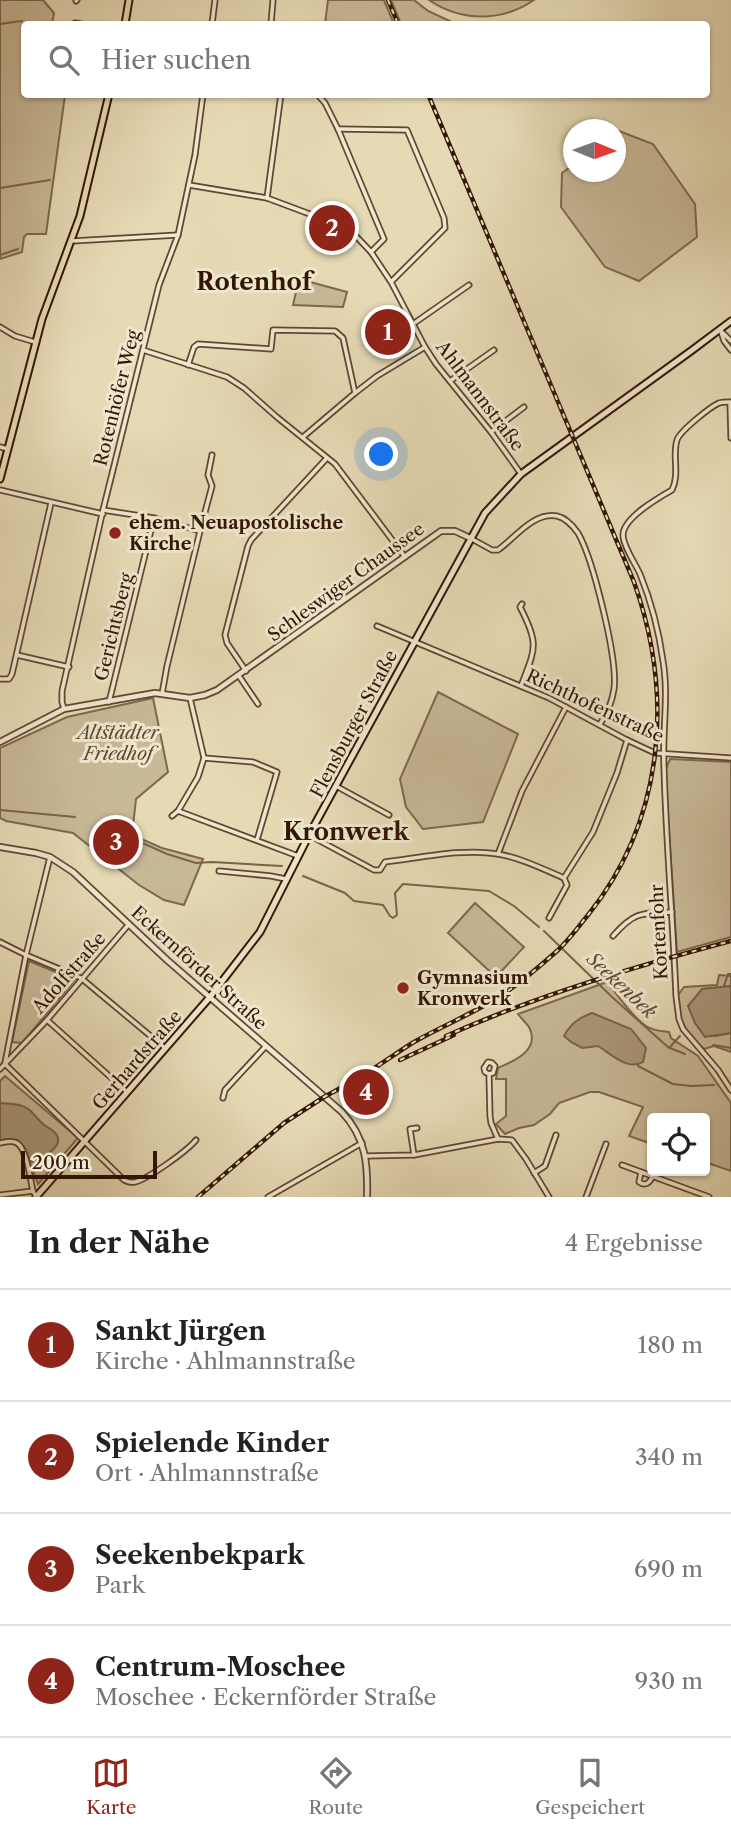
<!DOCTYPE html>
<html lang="de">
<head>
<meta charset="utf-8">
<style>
  body { margin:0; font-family:"Libre Caslon Text",serif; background:#f6f6f6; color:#222 }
  .controls { position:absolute; right:21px; bottom:21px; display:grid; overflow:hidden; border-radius:7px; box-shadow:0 2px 5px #0004 }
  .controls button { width:63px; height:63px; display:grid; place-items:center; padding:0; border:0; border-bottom:2px solid #e0e0e0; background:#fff; color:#222; font:35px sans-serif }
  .compass { position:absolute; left:563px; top:119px; width:63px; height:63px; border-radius:50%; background:#fff; box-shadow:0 2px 5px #0004; rotate:91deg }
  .scale { position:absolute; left:21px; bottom:18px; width:136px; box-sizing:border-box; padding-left:7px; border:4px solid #351604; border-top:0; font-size:19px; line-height:24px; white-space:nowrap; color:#351604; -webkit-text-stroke:5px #efe7cf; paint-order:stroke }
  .you { position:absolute; left:382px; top:455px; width:24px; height:24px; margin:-18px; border:5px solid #fff; border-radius:50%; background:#1a73e8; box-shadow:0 0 0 10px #1a73e833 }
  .badge { display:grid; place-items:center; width:46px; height:46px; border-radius:50%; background:#8f2418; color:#fff; font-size:23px; font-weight:700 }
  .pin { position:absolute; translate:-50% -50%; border:4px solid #fff; box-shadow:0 2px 7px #0006 }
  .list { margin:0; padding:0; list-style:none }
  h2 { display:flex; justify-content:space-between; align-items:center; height:91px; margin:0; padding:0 28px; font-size:30px }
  h2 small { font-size:23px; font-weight:400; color:#767676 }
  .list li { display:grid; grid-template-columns:46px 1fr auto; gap:21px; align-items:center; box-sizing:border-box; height:112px; padding:0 28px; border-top:2px solid #e0e0e0 }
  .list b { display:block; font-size:26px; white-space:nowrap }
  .list p { margin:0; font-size:23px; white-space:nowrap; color:#767676 }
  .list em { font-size:23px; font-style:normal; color:#767676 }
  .icon { flex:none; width:38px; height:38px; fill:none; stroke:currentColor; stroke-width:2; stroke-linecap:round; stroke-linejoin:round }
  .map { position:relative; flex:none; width:731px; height:1197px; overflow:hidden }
  .search { position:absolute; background:#fff; box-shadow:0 2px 5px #0004; left:21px; right:21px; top:21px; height:77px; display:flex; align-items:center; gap:18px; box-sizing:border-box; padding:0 24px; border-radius:7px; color:#767676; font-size:26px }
  .sheet { height:539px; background:#fff }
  nav { display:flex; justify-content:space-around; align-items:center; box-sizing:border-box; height:98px; border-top:2px solid #e0e0e0; background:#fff; font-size:19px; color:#767676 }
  nav a { display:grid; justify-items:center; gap:4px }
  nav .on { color:#8f2418 }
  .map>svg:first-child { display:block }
</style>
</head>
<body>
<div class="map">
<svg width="731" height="1197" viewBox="0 0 731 1197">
  <rect width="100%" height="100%" fill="#e6dab5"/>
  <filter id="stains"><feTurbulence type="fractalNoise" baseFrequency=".00286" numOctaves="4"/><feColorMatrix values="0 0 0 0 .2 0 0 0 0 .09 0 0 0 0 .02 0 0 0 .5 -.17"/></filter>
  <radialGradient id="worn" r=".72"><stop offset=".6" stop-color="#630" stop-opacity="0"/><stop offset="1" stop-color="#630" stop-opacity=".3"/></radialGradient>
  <g fill="#c8b997" stroke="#7e684e" stroke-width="2">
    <polygon points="0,0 43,0 54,13 52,24 24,24 24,94 65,95 46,234 27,234 24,237 22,252 0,259"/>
    <polygon points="328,0 384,0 394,24 325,24"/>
    <polygon points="391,0 414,0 428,11 456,24 401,24"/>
    <path d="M429,0H534C502,22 461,22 429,0Z"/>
    <polygon points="619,131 653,144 695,204 697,237 639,281 605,267 561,207 562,173 573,165 574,172 616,172 616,133"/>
    <polygon points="299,279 347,292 343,307 293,305"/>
    <polygon points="438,692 518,734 483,822 423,829 406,807 400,779"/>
    <polygon points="153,698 168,772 136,799 132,835 162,848 203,859 184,905 164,900 139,885 73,833 6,821 0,818 0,748 67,717"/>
    <polygon points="670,759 731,762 731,937 677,952 665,771"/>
    <polygon points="475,903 524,947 496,977 448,933"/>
    <polygon points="29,961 75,980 22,1043 12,1042"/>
    <polygon points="719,975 731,976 731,986 702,989 715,1036 731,1033 731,1052 714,1046 704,1049 688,1034 681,1019 678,995 684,987 717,985"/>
    <path d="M607,982C618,995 632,1017 646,1026C653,1031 662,1031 669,1032L671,1038L698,1056L731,1103V1171L705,1162V1118H652V1144L629,1136L643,1107L599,1092H590L559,1103L550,1114L534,1125L519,1128L505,1134L496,1124L506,1116V1079H496L498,1068C514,1061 541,1050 529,1027C526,1023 521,1018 518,1014Z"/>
    <polygon points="5,1076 78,1138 38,1184 24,1148 18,1142 0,1142 0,1081"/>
  </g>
  <g fill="#aa9779" stroke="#7b634a" stroke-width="2">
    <polygon points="731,986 731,1033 705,1037 695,1023 688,1006 702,989"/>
    <path d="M592,1013L631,1029L646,1048L643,1062C628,1071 611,1054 598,1046L582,1048L571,1042L564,1036C571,1023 579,1018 592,1013Z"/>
    <path d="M0,1103C9,1104 19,1103 27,1108C33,1112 37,1119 43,1124C46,1127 54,1130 56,1134C66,1146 39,1161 30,1162C25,1144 20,1137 0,1140Z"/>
  </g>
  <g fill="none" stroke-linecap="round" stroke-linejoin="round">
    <g stroke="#7b634a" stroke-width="2">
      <polyline points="0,24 22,21"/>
      <polyline points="0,188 50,180"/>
      <polyline points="0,255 18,249"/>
      <polyline points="0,810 75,817"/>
      <polyline points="127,836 167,854 196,863 212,862 282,866"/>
      <polyline points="303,876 345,893 354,901 383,905 390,916 393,918 397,915 395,893 403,884 489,891 514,906 539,927"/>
      <polyline points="544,931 612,997 669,1048 680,1036"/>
      <polyline points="724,986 728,974 731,974"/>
      <polyline points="713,1045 731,1048"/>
      <polyline points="670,1048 685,1054"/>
      <polyline points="638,1066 673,1084 691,1086 714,1085"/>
    </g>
    <defs>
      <g id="minor">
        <polyline points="76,1 77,0"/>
        <polyline points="75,23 81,24"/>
        <polyline points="212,24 215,0"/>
        <polyline points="271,24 273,0"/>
        <polyline points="317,94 325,103 338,129 384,239 371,252"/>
        <polyline points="338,129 407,130 444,218 445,228 392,281"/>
        <polyline points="189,185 267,198 339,225 353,233 371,252 391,282 425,347 436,364 491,432 521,474"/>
        <polyline points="267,198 281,94"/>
        <polyline points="72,241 178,235"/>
        <polyline points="413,324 469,285"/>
        <polyline points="0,327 15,336 35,342"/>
        <polyline points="720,329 724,341 731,350"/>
        <polyline points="720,330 731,341"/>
        <polyline points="143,350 227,377 244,388 278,418 335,464 405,557"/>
        <polyline points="188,365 194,347 198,344 271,349 273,330 335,331 343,338 355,393"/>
        <polyline points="450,381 494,350"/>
        <path d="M730,402C727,402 722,402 719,403C710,407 680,431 677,440C672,456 680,474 672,490C658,498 623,518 623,535C623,546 635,563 640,574C651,601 659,632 663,661C669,696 662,732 664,767C666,843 673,920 676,996L679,1019L683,1029L718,1070L731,1090"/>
        <polyline points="730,403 731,438"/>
        <polyline points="491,432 524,407"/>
        <polyline points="303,437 355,393 377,376 425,347"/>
        <polyline points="0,447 8,449"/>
        <polyline points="0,490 103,514"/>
        <polyline points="103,510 154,518 200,531 167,666 162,694"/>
        <polyline points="200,531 212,486 208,475 212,455"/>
        <path d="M472,539L492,550H498C515,538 533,512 557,516C566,518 573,526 578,533C593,559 618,659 614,689C612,702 607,714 600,724"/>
        <polyline points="377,626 549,698 627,740 655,753 731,758"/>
        <polyline points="17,655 69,667"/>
        <polyline points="246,671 227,643 225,635 248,546 251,540 327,458"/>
        <polyline points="239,676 258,704"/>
        <polyline points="0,679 9,679 12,674 51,503"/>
        <path d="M521,686C535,649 540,645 520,607L522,604"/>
        <polyline points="190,698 204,758 198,777 178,811 298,856"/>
        <polyline points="109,702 154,518"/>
        <polyline points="64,709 62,702 62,691 103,510 159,285 178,235 195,155 203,94"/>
        <polyline points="204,758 253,762 277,772 257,840"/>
        <polyline points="336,786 389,815"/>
        <polyline points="172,816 178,811"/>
        <path d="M309,835L374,870H380L385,862C420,858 463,848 498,854C521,858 543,869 564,878"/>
        <polyline points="498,854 522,791 566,707"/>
        <polyline points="219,871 271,876 286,879"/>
        <polyline points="564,878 593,832 617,773 627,740"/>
        <polyline points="549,918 567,885 564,878"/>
        <path d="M613,936C634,912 641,913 672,912"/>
        <polyline points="0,942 26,955 81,978 165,1048"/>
        <polyline points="47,1020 127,1092"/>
        <polyline points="5,1063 26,955 50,857"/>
        <path d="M5,1064L124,1180C129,1182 128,1183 135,1182C148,1179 187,1151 196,1140"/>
        <polyline points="0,1069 47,1020 129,924"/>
        <polyline points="489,1074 485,1072 484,1068 488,1062 492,1063 495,1066 493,1073 489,1074 490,1116 491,1123 498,1139"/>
        <polyline points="223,1098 225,1090 266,1046"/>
        <path d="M0,1143C6,1142 11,1140 17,1143C27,1149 30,1179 33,1191L36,1197"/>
        <polyline points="414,1155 410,1129 417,1128"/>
        <polyline points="366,1156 414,1155 498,1139 512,1140 526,1159 549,1197"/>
        <polyline points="622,1165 709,1197"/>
        <path d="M641,1172L639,1182C646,1187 650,1182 653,1176"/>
        <polyline points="534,1173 545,1166 556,1135"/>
        <polyline points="0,1195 33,1191"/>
        <polyline points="268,1197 362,1143"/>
        <polyline points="586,1197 606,1144"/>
      </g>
      <g id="tertiary">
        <polyline points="0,742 64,709 155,693 190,698 205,695 217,690 441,531 455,531 470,538"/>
        <path d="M0,847L36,853L50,857L73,872L167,960L342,1112C366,1138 368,1164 367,1197"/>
      </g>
      <polyline id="secondary" points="36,1197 210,997 260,932 309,835 485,513 521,474 691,351 731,321"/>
      <g id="primary">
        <polyline points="125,24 129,0"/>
        <polyline points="0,479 42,319 80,216 109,94"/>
      </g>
    </defs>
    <use href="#minor" stroke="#614730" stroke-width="7"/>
    <use href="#tertiary" stroke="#614730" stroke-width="8"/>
    <use href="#secondary" stroke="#351604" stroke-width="9"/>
    <use href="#primary" stroke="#351604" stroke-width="9"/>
    <use href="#minor" stroke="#efe7cf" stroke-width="3.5"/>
    <use href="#tertiary" stroke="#efe7cf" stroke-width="4.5"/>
    <use href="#secondary" stroke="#efe7cf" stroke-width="5"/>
    <use href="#primary" stroke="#e6dab5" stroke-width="5"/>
    <defs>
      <g id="rail">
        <polyline points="388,0 398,24"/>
        <path d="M446,1036C538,995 634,967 731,941"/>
        <polyline points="400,1060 454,1035"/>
        <path d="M361,1076C379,1066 396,1053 414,1042C442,1026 472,1014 499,997C519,984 539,967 557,951C569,940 578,927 588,915C665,819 674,695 634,582L428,94"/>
        <polyline points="198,1197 284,1123 324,1097 370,1072"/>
      </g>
    </defs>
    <use href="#rail" stroke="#351604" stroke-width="4.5"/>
    <use href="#rail" stroke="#efe7cf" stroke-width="2" stroke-dasharray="5" stroke-linecap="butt"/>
  </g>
  <g fill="#8f2418" stroke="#efe7cf" stroke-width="2.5">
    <circle cx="115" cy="533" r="7"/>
    <circle cx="403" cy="988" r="7"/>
  </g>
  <g text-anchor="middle" stroke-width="6" stroke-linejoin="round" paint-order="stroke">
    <g font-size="18" fill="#351604" stroke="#efe7cf">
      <text transform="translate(480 396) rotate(53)" y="6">Ahlmannstraße</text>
      <text transform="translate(117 398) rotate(-76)" y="6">Rotenhöfer Weg</text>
      <text transform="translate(346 582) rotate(-36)" y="6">Schleswiger Chaussee</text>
      <text transform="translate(114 627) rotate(-76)" y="6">Gerichtsberg</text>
      <text transform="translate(595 706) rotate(25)" y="6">Richthofenstraße</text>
      <text transform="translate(354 724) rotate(-62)" y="6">Flensburger Straße</text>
      <text transform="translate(659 932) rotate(-93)" y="6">Kortenfohr</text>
      <text transform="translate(199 968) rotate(42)" y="6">Eckernförder Straße</text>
      <text transform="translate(69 973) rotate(-49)" y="6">Adolfstraße</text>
      <text transform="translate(137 1060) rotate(-49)" y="6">Gerhardstraße</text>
    </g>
    <g font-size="18" font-weight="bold" fill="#351604" stroke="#efe7cf" text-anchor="start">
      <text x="129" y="529">ehem. Neuapostolische<tspan x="129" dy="21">Kirche</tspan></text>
      <text x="417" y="984">Gymnasium<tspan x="417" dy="21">Kronwerk</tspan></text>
    </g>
    <g font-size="18" font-style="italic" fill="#614730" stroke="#efe7cf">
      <text x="118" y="739">Altstädter<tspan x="118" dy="21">Friedhof</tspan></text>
    </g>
    <g font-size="19" font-style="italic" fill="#644a33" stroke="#efe7cf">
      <text transform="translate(622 985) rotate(43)" y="7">Seekenbek</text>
    </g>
    <g font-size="24" font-weight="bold" fill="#351604" stroke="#efe7cf">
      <text x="254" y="290">Rotenhof</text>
      <text x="346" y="840">Kronwerk</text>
    </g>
  </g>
  <rect width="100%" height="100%" filter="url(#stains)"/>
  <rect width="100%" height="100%" fill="url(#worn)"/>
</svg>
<div class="controls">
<button><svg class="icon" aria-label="locate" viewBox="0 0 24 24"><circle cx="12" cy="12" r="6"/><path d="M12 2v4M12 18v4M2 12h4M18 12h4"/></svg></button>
</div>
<svg class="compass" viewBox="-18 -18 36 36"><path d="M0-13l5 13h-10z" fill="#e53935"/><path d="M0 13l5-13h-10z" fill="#767676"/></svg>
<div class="scale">200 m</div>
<div class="you"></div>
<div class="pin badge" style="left:388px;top:332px">1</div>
<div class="pin badge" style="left:332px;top:228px">2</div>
<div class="pin badge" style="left:116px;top:842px">3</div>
<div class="pin badge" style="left:366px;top:1092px">4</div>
<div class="search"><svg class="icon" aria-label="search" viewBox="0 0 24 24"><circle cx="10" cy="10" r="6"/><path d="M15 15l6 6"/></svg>Hier suchen</div>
</div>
<section class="sheet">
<h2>In der Nähe<small>4 Ergebnisse</small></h2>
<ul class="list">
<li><span class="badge">1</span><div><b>Sankt Jürgen</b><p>Kirche · Ahlmannstraße</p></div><em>180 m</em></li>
<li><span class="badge">2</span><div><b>Spielende Kinder</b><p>Ort · Ahlmannstraße</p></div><em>340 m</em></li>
<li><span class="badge">3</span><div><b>Seekenbekpark</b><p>Park</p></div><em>690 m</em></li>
<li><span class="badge">4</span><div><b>Centrum-Moschee</b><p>Moschee · Eckernförder Straße</p></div><em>930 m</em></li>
</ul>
</section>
<nav>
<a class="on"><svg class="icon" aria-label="map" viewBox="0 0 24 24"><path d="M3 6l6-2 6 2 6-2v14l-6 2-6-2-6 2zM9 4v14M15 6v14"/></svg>Karte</a>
<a><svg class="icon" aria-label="directions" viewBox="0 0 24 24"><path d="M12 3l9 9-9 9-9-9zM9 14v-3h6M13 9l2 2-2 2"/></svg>Route</a>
<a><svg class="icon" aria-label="saved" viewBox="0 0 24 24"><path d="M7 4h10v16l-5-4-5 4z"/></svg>Gespeichert</a>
</nav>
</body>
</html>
